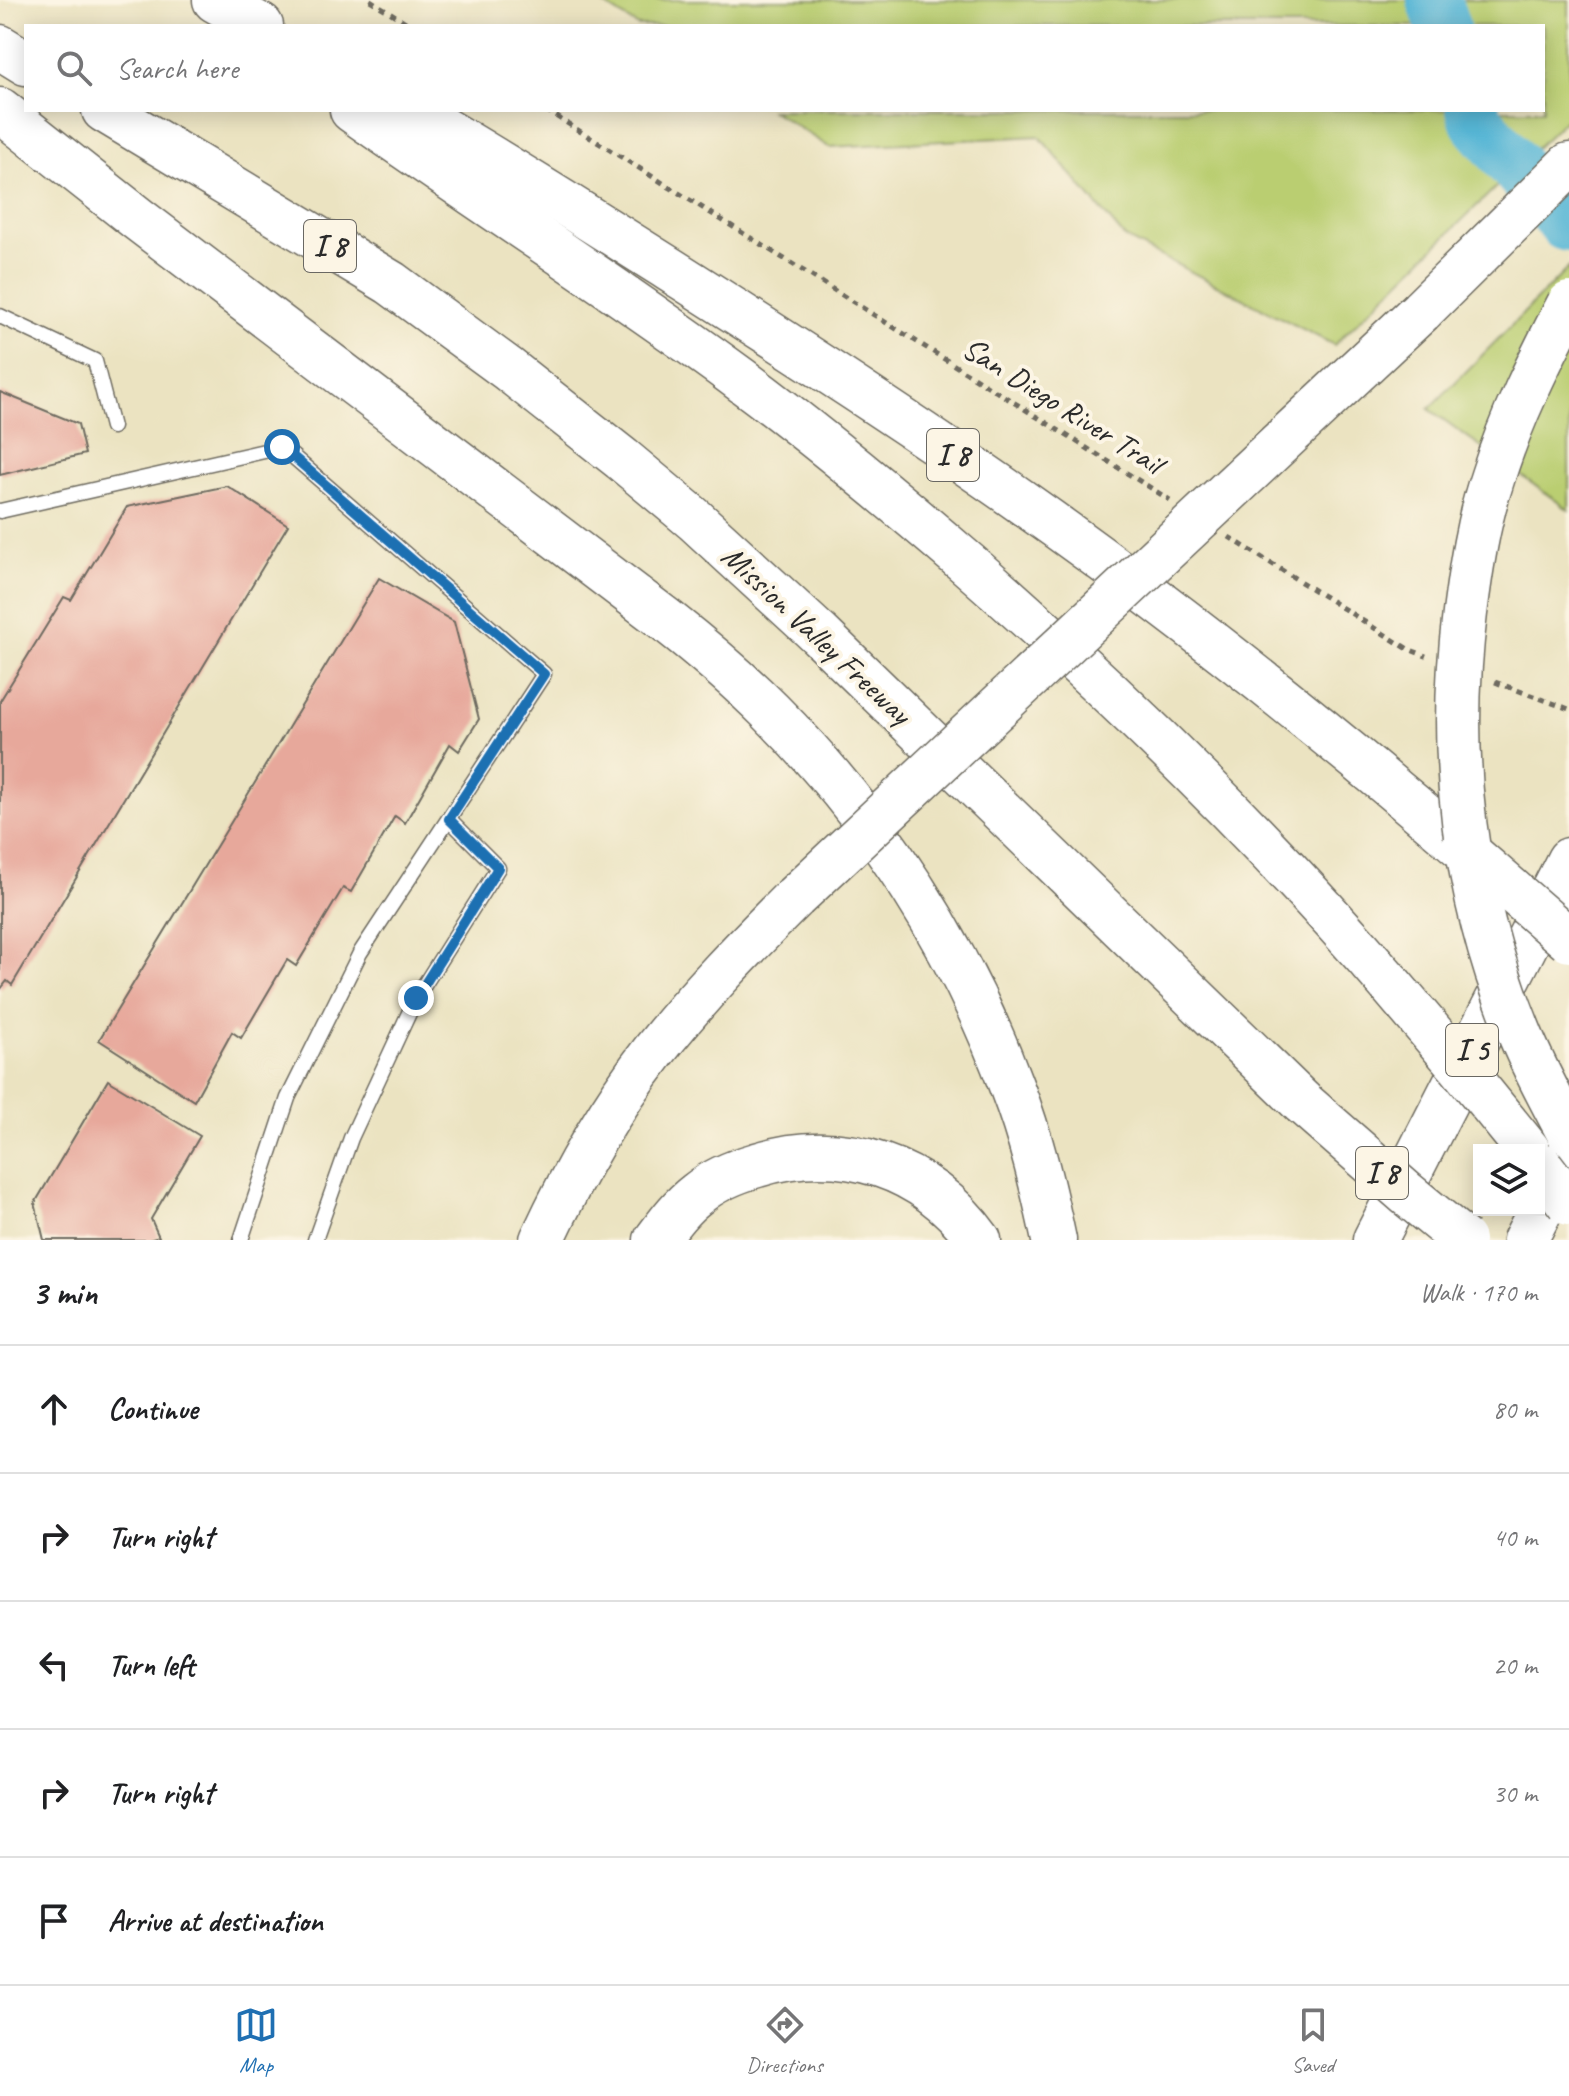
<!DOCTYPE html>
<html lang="en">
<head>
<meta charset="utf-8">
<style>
  body { margin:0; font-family:Caveat,sans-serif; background:#f2f2f2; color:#202124 }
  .controls { position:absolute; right:24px; bottom:24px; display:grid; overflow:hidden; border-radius:0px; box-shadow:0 4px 20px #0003 }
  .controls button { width:72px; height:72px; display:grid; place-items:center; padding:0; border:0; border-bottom:2px solid #e0e0e0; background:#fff; color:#202124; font:40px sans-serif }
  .stop { position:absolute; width:24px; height:24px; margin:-18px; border:6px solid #1f6fb2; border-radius:50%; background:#fff }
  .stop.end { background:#1f6fb2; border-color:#fff; box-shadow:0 2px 8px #0008 }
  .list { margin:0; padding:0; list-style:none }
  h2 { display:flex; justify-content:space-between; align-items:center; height:104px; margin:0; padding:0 32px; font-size:34px }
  h2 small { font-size:26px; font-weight:400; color:#757577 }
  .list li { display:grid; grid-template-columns:52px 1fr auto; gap:24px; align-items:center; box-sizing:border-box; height:128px; padding:0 32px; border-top:2px solid #e0e0e0 }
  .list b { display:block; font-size:30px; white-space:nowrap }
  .list em { font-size:26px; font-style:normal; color:#757577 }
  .icon { flex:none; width:44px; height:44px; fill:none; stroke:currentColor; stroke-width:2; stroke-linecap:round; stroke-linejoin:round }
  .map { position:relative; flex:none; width:1569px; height:1240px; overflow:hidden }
  .search { position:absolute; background:#fff; box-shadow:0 4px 20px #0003; left:24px; right:24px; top:24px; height:88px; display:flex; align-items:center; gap:20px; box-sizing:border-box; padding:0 28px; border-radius:0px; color:#757577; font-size:30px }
  .sheet { height:744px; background:#fff }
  nav { display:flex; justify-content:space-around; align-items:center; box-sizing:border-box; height:112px; border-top:2px solid #e0e0e0; background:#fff; font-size:22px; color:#757577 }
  nav a { display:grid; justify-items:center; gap:4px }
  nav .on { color:#1f6fb2 }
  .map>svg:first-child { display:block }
</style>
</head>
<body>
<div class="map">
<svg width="1569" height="1240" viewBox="0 0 1569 1240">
  <rect width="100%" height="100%" fill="#fcf5e5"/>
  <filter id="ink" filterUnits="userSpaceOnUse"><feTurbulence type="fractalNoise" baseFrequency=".0125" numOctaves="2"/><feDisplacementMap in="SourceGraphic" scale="16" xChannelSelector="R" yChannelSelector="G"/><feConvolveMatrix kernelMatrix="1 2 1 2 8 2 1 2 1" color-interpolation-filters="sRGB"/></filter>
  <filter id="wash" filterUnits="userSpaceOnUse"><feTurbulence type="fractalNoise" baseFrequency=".006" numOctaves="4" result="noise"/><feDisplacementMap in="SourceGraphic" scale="32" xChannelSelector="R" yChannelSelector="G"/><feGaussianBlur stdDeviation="1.8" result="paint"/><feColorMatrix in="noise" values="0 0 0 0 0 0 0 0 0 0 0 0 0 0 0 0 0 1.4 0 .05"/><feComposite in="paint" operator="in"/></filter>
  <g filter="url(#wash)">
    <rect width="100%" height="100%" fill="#ebe3c1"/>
    <g fill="#bace71" stroke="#727c4e" stroke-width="2">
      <polygon points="597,0 1569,0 1569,116 1334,345 1125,238 1039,136 829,147 771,110 1543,110 1543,26 638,26"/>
      <polygon points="1569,267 1569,510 1429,409"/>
    </g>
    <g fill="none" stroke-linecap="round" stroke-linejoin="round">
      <g stroke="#56b6d5" stroke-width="54">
        <polyline points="1434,0 1443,26"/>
        <polyline points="1473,110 1477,122 1565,224 1569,225"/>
      </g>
    </g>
    <g id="blocks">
      <g fill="#e7a89b">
        <polygon points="0,392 78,424 85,454 0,475"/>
        <polygon points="227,486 288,525 12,985 7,981 0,990 0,701 64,597 71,600 127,507"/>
        <polygon points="379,578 454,622 479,719 459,751 450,744 405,823 395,816 351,892 343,888 296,966 287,960 241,1038 232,1032 194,1101 99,1040"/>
        <polygon points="108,1080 200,1136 151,1219 159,1237 149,1240 44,1240 35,1203"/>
      </g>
    </g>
  </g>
  <g filter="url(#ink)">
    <use href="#blocks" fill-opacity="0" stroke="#6e6b60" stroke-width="2"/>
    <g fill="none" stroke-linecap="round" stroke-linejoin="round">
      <defs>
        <g id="service">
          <polyline points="0,316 95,361 112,427"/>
          <polyline points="0,511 282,447 544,674 360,953 288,1098 241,1240"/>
          <polyline points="315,1240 351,1138 416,998 498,868 449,819"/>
        </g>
        <g id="motorway">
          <polyline points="215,0 261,26"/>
          <polyline points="0,47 26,63"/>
          <path d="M0,110L138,219L666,620C703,649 738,679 771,712C877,818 960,947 1012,1088C1031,1137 1043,1188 1054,1240"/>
          <polyline points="104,110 391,283 508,369 622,459 695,520 820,635 1303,1103"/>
          <path d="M352,110C480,201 613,285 740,379C818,437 894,500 968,564C1118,695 1259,833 1390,984"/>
          <path d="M410,110C498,160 583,215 669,269C789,345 909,422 1025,504C1177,611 1322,727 1463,848"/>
          <polyline points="1421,311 1569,165"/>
          <path d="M542,1240C573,1173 609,1109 654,1051C697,996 746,946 795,897"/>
          <path d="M656,1240C668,1224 680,1207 697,1194C714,1180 736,1171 757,1165C842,1138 927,1167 979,1240"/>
          <polyline points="1375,1240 1569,860"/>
          <polyline points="1525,1240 1569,1155"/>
        </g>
      </defs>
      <use href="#service" stroke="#6e6b60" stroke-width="17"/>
      <use href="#motorway" stroke="#6e6b60" stroke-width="47"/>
      <g stroke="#6e6b60" stroke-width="5" stroke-dasharray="6 6" stroke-linecap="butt">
        <polyline points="370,0 412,26"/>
        <polyline points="546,110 1170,500"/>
        <polyline points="1229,537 1408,649 1426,656"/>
        <polyline points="1495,682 1569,709"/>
      </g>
      <use href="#service" stroke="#fff" stroke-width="14"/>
      <use href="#motorway" stroke="#fff" stroke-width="44"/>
      <defs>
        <g id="motorway-bridge">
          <path d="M1569,304C1540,360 1512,416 1493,476C1478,520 1471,567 1465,613C1447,755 1464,897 1518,1029C1532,1065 1551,1099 1569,1133"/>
          <polyline points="1463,848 1569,940"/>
          <polyline points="795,897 1421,311"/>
          <polyline points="1390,984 1459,1065 1528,1150"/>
          <polyline points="1303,1103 1406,1193 1463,1240"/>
          <polyline points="1539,1164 1569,1203"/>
        </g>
      </defs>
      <use href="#motorway-bridge" stroke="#6e6b60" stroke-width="47" stroke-linecap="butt"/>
      <use href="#motorway-bridge" stroke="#fff" stroke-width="44"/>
    </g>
  </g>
  <g fill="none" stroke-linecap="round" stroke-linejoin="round" filter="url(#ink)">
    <polyline stroke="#1f6fb2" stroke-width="10" points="282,447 544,674 449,819 498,868 416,998"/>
  </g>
  <g text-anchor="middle" stroke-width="8" stroke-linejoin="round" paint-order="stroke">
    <g fill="#fcf5e5" stroke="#6a6863" stroke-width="2">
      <rect x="304" y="220" width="52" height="52" rx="6"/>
      <rect x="927" y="429" width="52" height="52" rx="6"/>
      <rect x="1446" y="1024" width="52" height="52" rx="6"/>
      <rect x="1356" y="1147" width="52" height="52" rx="6"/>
    </g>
    <g font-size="30" font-weight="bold" fill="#2b2b2b">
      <text x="330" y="256">I 8</text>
      <text x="953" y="465">I 8</text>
      <text x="1472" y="1060">I 5</text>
      <text x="1382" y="1183">I 8</text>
    </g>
    <g font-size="32" fill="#2b2b2b" stroke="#fcf5e5">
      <text transform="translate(1063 405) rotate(32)" y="11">San Diego River Trail</text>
      <text transform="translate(817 634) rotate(43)" y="11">Mission Valley Freeway</text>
    </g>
  </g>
</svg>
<div class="controls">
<button><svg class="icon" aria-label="layers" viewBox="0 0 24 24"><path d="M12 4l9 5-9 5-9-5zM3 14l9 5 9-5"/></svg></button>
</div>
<div class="stop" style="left:282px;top:447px"></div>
<div class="stop end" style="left:416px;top:998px"></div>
<div class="search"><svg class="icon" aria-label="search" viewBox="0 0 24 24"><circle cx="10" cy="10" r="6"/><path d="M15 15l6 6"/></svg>Search here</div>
</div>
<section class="sheet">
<h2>3 min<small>Walk · 170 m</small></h2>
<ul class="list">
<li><svg class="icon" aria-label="ahead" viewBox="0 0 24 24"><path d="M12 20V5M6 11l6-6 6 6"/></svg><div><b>Continue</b></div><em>80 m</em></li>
<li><svg class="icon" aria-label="right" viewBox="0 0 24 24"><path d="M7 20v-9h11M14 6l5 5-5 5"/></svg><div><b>Turn right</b></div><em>40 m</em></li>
<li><svg class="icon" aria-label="left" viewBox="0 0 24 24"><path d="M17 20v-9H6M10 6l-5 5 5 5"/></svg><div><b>Turn left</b></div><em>20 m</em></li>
<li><svg class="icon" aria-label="right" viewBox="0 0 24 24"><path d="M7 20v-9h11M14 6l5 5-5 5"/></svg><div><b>Turn right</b></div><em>30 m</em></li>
<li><svg class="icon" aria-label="arrive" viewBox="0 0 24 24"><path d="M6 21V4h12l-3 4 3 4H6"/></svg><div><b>Arrive at destination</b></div></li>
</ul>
</section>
<nav>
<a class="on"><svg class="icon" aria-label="map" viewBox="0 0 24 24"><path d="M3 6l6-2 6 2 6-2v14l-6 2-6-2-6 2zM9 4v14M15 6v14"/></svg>Map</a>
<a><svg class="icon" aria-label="directions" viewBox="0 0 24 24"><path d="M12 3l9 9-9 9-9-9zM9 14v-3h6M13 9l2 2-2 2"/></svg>Directions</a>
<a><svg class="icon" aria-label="saved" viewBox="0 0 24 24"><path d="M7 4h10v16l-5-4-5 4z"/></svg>Saved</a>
</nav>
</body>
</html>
